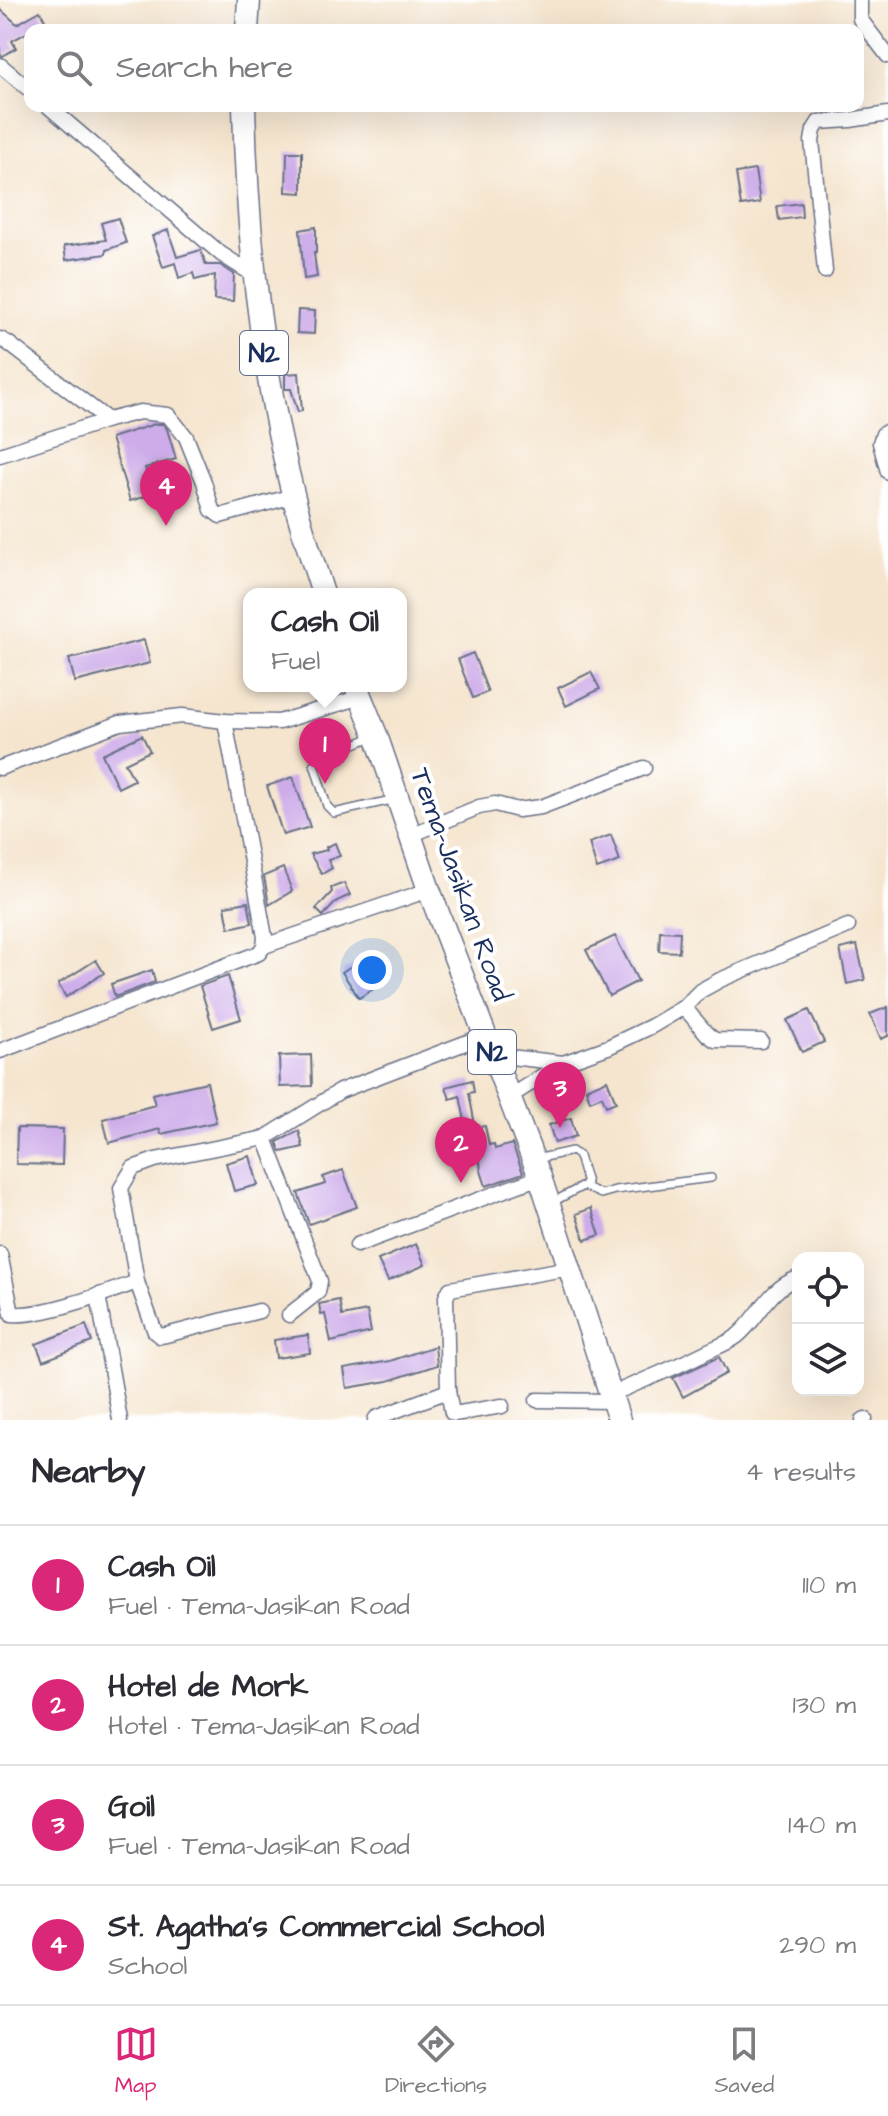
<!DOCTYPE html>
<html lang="en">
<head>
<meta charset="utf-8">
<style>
  body { margin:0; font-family:"Architects Daughter",sans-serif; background:#f2f2f3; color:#2b2b33 }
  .controls { position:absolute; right:24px; bottom:24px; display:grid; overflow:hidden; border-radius:16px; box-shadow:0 8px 32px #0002 }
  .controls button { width:72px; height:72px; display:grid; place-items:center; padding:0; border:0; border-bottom:2px solid #e1e1e2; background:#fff; color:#2b2b33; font:40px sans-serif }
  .you { position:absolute; left:372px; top:970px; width:28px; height:28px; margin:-20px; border:6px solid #fff; border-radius:50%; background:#1a73e8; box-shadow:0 0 0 12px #1a73e833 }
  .badge { display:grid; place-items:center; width:52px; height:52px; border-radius:50%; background:#db2777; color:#fff; font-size:26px; font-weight:700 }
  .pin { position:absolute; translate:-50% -66px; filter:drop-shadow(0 2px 4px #0008) }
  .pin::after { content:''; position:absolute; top:42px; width:28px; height:24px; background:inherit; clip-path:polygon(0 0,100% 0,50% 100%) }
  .popup { position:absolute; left:243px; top:588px; width:164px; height:104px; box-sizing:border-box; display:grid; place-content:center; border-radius:16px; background:#fff; filter:drop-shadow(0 2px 6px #0005); font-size:26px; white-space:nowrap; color:#7c7c81 }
  .popup b { font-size:30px; color:#2b2b33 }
  .popup::after { content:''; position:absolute; left:50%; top:100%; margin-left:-16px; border:16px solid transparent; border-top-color:#fff }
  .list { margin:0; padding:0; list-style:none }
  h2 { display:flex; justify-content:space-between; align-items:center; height:104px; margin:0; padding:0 32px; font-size:34px }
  h2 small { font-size:26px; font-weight:400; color:#7c7c81 }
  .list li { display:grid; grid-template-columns:52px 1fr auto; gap:24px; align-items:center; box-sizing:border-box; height:120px; padding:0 32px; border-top:2px solid #e1e1e2 }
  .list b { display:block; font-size:30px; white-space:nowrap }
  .list p { margin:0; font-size:26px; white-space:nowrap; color:#7c7c81 }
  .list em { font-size:26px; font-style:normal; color:#7c7c81 }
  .icon { flex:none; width:44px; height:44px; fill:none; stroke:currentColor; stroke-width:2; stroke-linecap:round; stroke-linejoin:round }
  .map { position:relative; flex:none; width:888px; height:1420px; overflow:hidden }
  .search { position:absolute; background:#fff; box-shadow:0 8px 32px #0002; left:24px; right:24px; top:24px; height:88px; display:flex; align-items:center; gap:20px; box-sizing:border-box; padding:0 28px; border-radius:16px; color:#7c7c81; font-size:30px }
  .sheet { height:584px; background:#fff }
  nav { display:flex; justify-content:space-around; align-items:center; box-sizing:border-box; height:112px; border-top:2px solid #e1e1e2; background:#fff; font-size:22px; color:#7c7c81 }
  nav a { display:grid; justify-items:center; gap:4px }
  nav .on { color:#db2777 }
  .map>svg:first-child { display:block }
</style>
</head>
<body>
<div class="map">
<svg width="888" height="1420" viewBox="0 0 888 1420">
  <rect width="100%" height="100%" fill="#fff"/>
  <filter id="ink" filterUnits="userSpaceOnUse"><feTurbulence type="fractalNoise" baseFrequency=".0125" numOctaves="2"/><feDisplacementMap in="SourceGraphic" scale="16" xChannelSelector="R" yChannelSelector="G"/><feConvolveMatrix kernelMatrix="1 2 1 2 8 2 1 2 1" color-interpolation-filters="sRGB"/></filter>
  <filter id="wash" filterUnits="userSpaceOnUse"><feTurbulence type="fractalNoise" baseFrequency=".006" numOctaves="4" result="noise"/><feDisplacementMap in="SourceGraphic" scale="32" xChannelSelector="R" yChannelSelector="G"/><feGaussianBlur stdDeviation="1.8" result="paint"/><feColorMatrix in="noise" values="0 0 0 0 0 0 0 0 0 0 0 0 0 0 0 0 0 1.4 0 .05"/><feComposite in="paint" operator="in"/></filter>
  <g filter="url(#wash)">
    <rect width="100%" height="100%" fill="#f5e5cf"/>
    <g id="blocks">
      <g fill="#cdace9">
        <polygon points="0,9 17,24 40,11 46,22 12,41 16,48 3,56 0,55"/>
        <polygon points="287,152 302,152 302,193 286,192"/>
        <polygon points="755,170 760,203 741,206 736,173"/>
        <polygon points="801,203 802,217 779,220 777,206"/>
        <polygon points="118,218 126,243 106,250 106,254 66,260 64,246 106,240 101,223"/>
        <polygon points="316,227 316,253 314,253 317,277 304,279 300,230"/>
        <polygon points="168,230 177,257 201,250 206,265 220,265 234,274 233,301 214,300 215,275 195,280 193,273 179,278 175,263 163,267 152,236"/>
        <polygon points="298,310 315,311 314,334 297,333"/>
        <polygon points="299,373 302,411 298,412 291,389 285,389 285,374"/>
        <polygon points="155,424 163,424 167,429 176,459 145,468 153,494 130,501 111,438"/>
        <polygon points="144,640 150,663 75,682 69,659"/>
        <polygon points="473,653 488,692 473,698 458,659"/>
        <polygon points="591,672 600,689 566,706 558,688"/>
        <polygon points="142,735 150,751 125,763 134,780 118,788 102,754"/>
        <polygon points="293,777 310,827 283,835 267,786"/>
        <polygon points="611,835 620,861 597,869 589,843"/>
        <polygon points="335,843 340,856 328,860 332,868 322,874 310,854 327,850 326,847"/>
        <polygon points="283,868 292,891 269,905 264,876"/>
        <polygon points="344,883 350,895 337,901 323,916 316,909 332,892 331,888"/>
        <polygon points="248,902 252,923 229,928 225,906"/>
        <polygon points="660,931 680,932 679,952 659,951"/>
        <polygon points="615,936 638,981 609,996 586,950"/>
        <polygon points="857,945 865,980 847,984 840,949"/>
        <polygon points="370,954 387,980 359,998 342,972"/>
        <polygon points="96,960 104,973 66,997 58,984"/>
        <polygon points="152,970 155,982 115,997 111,984"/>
        <polygon points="228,976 241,1019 213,1028 200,986"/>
        <polygon points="888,1007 888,1036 881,1039 870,1014"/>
        <polygon points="809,1010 824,1042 802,1052 787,1020"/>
        <polygon points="311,1055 312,1086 280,1087 279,1056"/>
        <polygon points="472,1080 474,1092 469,1093 475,1125 466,1126 460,1096 450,1099 446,1087"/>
        <polygon points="607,1080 616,1102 606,1106 602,1096 590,1101 586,1089"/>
        <polygon points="207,1082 216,1122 161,1134 160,1129 109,1143 103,1119 155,1105 152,1094"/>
        <polygon points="571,1118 576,1136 555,1143 549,1125"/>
        <polygon points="485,1126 489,1145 494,1144 495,1149 512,1144 523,1173 486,1186 481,1171 478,1144 474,1145 471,1128"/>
        <polygon points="17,1128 63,1129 62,1165 16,1164"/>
        <polygon points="299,1131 303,1147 281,1152 277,1142"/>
        <polygon points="250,1156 258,1185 234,1191 226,1163"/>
        <polygon points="343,1170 357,1207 309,1224 298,1193 325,1184 323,1177"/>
        <polygon points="591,1208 600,1235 585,1240 576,1214"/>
        <polygon points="416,1244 425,1265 388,1281 378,1260"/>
        <polygon points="339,1300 342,1316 367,1311 371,1332 331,1342 325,1314 321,1315 319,1304"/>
        <polygon points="86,1325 92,1342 43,1361 36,1344"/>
        <polygon points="308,1335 310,1353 276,1358 274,1340"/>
        <polygon points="435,1346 437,1365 388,1381 347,1388 344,1369 390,1361"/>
        <polygon points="719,1357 727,1373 683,1397 673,1378"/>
      </g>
    </g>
  </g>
  <g filter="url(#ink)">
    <use href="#blocks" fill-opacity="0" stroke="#676f86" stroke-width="2"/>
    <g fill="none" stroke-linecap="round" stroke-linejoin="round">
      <defs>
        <g id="service">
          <polyline points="374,736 317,760 314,764 327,806 334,813 396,799"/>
          <polyline points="536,1159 572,1151 579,1156 587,1183 583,1186 551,1203"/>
          <polyline points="583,1186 601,1194 615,1190 711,1178"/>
        </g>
        <g id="minor">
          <polyline points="860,0 860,19 888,56"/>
          <polyline points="0,65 30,90"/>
          <polyline points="48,106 221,254 254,275"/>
          <polyline points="825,271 812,141 814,130 819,122 850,120 888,114"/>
          <polyline points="0,339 8,343 108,420"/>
          <polyline points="888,431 883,434 880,443 888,472"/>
          <polyline points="0,455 108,420 140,412 168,415 186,437 204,482 212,510 220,516 293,496"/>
          <polyline points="0,768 120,723 182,716 225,721 279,722 361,697"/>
          <polyline points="411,835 479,807 495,804 518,810 541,807 644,768"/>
          <polyline points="264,946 429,890"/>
          <polyline points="684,1007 707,1034 715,1040 761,1041"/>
          <polyline points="0,1051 259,953 264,946 265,937 225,721"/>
          <polyline points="493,1055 563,1063 608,1047 652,1026 684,1007 700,991 720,980 848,926"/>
          <polyline points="509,1097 563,1063"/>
          <polyline points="265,1138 320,1281 318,1292 289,1315"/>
          <polyline points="357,1245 540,1177"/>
          <path d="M0,1254L12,1314C42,1317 106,1293 137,1282"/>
          <polyline points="98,1295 120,1420"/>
          <polyline points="259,1311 166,1335 160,1336 155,1332 137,1282 121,1188 133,1168 155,1160 265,1138 340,1091 486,1035"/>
          <polyline points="448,1391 452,1413 454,1414 502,1406"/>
          <path d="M612,1394C644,1380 677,1367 708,1351C717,1347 728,1343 736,1337C760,1318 767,1289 798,1278"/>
          <polyline points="537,1400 614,1401"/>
          <polyline points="375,1420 376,1418 448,1391 446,1297 450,1289 570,1268"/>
          <polyline points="863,1420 865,1419"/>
        </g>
        <g id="trunk">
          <polyline points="247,30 249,0"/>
          <path d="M244,106C247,237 261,367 293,494C301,528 313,561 323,594"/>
          <polyline points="356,686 376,735 429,890 540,1177 619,1420"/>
        </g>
      </defs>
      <use href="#service" stroke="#676f86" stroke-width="10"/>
      <use href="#minor" stroke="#676f86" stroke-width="17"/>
      <use href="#trunk" stroke="#676f86" stroke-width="25"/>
      <use href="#service" stroke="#fff" stroke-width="7"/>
      <use href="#minor" stroke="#fff" stroke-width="14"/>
      <use href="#trunk" stroke="#fff" stroke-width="22"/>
    </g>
  </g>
  <g text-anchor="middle" stroke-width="8" stroke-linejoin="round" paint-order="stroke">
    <g fill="#fff" stroke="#5f6d8e" stroke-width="2">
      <rect x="240" y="331" width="48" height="44" rx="6"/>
      <rect x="468" y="1030" width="48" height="44" rx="6"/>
    </g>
    <g font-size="26" font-weight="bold" fill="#1b2f5e">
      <text x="264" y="362">N2</text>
      <text x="492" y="1061">N2</text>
    </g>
    <g font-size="28" fill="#1b2f5e" stroke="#fff">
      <text transform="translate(462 884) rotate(70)" y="10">Tema-Jasikan Road</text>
    </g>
  </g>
</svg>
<div class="controls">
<button><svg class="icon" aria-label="locate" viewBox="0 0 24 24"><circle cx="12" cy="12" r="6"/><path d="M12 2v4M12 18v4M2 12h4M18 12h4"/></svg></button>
<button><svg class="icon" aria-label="layers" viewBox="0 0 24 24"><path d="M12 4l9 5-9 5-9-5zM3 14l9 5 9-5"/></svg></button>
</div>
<div class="you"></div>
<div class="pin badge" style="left:325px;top:784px">1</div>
<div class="popup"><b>Cash Oil</b>Fuel</div>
<div class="pin badge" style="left:461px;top:1183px">2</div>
<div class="pin badge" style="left:560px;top:1128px">3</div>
<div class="pin badge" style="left:166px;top:526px">4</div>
<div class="search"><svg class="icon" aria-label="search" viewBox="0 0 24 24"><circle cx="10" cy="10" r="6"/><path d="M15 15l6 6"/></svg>Search here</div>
</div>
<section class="sheet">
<h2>Nearby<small>4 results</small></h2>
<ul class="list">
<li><span class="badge">1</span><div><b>Cash Oil</b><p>Fuel · Tema-Jasikan Road</p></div><em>110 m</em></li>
<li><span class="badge">2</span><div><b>Hotel de Mork</b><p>Hotel · Tema-Jasikan Road</p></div><em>130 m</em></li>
<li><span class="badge">3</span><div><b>Goil</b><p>Fuel · Tema-Jasikan Road</p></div><em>140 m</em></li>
<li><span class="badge">4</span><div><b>St. Agatha's Commercial School</b><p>School</p></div><em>290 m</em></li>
</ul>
</section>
<nav>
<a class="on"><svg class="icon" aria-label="map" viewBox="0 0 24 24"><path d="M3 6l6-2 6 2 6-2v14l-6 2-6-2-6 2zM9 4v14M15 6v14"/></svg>Map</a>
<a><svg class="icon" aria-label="directions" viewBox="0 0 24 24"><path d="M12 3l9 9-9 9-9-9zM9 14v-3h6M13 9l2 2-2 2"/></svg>Directions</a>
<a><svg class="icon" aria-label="saved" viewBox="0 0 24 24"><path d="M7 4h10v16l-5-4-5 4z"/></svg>Saved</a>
</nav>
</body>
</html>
